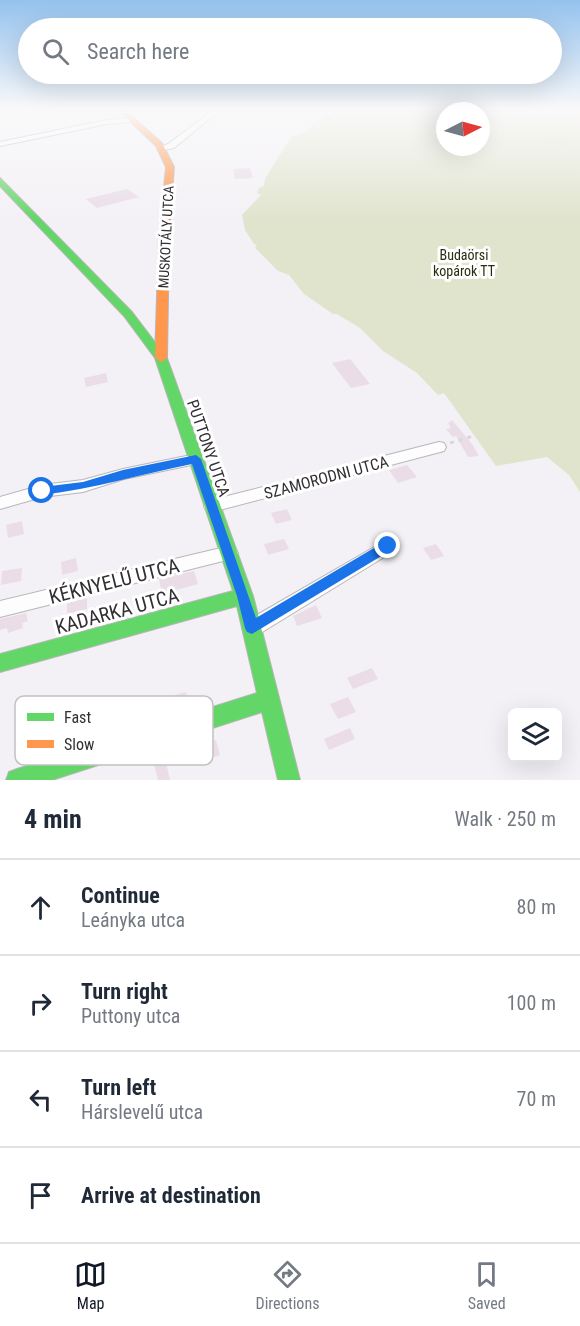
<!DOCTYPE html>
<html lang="en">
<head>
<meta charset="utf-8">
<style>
  body { margin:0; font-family:"Roboto Condensed",sans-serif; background:#f6f6f7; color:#1f2937 }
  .controls { position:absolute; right:18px; bottom:18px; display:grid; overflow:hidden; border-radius:9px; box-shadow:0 6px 24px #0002 }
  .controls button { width:54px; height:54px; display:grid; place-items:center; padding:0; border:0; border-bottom:2px solid #e0e1e3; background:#fff; color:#1f2937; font:30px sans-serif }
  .compass { position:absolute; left:436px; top:102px; width:54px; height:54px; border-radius:50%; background:#fff; box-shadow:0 6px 24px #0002; rotate:84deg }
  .stop { position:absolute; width:18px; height:18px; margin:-14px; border:4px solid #1a73e8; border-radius:50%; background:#fff }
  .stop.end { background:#1a73e8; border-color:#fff; box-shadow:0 2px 6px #0008 }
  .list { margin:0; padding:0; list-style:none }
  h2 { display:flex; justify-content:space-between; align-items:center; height:78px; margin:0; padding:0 24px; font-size:26px }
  h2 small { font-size:20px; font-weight:400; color:#747a83 }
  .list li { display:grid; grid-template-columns:39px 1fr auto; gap:18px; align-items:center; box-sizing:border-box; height:96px; padding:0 24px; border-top:2px solid #e0e1e3 }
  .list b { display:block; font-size:22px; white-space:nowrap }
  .list p { margin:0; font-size:20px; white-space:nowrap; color:#747a83 }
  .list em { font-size:20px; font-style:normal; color:#747a83 }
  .icon { flex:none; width:33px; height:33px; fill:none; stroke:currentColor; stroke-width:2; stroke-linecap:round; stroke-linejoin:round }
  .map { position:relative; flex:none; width:580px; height:780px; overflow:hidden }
  .search { position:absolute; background:#fff; box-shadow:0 6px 24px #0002; left:18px; right:18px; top:18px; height:66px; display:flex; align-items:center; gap:15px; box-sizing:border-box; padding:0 21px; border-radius:33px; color:#747a83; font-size:22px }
  .sheet { height:462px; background:#fff }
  nav { display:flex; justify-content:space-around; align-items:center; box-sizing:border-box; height:84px; border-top:2px solid #e0e1e3; background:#fff; font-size:16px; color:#747a83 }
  nav a { display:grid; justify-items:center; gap:3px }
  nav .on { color:#111827 }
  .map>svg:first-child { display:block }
</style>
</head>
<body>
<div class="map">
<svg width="580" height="780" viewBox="0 0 580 780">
  <rect width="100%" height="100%" fill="#f3f1f5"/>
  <path fill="#e0e4cd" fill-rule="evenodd" d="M328,111H580V492L569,475L547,457L496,466L444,393L438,395L417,373L383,351L360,328L337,314H333L304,294L289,275L278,271L255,248L257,245L254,244L245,230L242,215L261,195L257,193L259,188L264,186L265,179L291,137L306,132L317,120H323ZM445,111H481V147H445Z"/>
  <g fill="#eadde8">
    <polygon points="250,168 253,178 235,179 233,169"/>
    <polygon points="127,189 139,197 97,208 86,199"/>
    <polygon points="350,359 370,384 351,388 332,363"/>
    <polygon points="106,373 108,382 86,387 84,378"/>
    <polygon points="452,420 472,444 479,456 468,457 456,436 453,437 446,429 451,428 448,423"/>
    <polygon points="407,465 417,477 398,483 389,470"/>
    <polygon points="287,509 292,520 276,524 271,513"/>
    <polygon points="22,521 24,534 8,538 6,525"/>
    <polygon points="284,539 289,549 268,555 264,544"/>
    <polygon points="436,544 444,556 431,560 423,548"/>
    <polygon points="76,558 78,571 62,575 61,562"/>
    <polygon points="22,568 21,581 1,585 2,571"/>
    <polygon points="194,571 198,584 162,594 159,579"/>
    <polygon points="87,598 87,609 67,614 67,603"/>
    <polygon points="316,605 322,618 297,626 293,616"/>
    <polygon points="26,613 28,621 22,623 23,628 8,633 7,628 0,630 0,619"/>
    <polygon points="372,668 378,679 353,689 347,678"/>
    <polygon points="186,692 188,705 174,709 172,696"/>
    <polygon points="348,697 356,712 338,719 330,704"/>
    <polygon points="350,728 355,739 329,750 324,739"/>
    <polygon points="216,740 220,755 200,762 196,747"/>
    <polygon points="164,754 170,780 158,780 153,759"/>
  </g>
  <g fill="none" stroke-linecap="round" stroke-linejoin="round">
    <defs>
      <g id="street">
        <polygon points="212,111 219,111 174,148 159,151 159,147 168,144"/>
        <polygon points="329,111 335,111 329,117 326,115"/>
        <polygon points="129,118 133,120 132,122 107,124 0,146 0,142 107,120"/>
        <polygon points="439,442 444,443 446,447 444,451 212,512 206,510 204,506 206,502 212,500"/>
        <polygon points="196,454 201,455 204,459 201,463 124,479 83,492 42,497 0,509 0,497 42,485 83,480 123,469"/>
        <polygon points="388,539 394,541 397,546 394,551 259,634 252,636 245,634 242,628 245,622"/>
        <polygon points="229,546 235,548 238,553 235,558 0,617 0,601"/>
      </g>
      <polygon id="fast" points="0,178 132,312 167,358 253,596 300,780 278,780 262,712 52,780 6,780 9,772 17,769 257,693 237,606 0,672 0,654 233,591 155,358 124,316 0,186"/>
      <polygon id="slow" points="119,111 126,111 162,143 174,167 169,237 167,358 161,362 155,358 159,237 166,167 156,146"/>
    </defs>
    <use href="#street" stroke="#b8b6b9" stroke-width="2"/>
    <use href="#fast" stroke="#b8b6b9" stroke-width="2"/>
    <use href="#slow" stroke="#b8b6b9" stroke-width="2"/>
    <g stroke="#d9d8d9" stroke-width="1.5" stroke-dasharray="1.5 2" stroke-linecap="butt">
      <polyline points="556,111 541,121 541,128 534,131 537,136 560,144"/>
      <polyline points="580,114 553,113 580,124"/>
      <polyline points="542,120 557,140 580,152"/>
      <polyline points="563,129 580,133"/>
      <polyline points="557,140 563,131 560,128"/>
    </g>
    <polyline stroke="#d9d8d9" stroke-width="3" stroke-dasharray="4 5" stroke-linecap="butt" points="450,443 473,436"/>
    <use href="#street" fill="#fdfdfe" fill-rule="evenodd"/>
    <use href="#fast" fill="#63d668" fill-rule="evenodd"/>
    <use href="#slow" fill="#ff974d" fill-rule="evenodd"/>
  </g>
  <linearGradient id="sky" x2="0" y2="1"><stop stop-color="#94c2ee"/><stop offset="0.5" stop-color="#faf9fa"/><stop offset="1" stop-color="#faf9fa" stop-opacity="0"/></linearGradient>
  <rect width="580" height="220" fill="url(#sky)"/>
  <path fill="#1a73e8" d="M196,455L201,459L256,618L384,542H393L394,546L393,549L252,634L247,632L245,628L237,596L192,464C142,474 93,489 42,495L36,491L42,487L83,482L123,470Z"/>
  <g text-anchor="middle" stroke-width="6" stroke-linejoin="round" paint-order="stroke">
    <g font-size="14" fill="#312f32" stroke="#fff">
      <text transform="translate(166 237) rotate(-87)" y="5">MUSKOTÁLY UTCA</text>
    </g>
    <g font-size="14" fill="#292d0d" stroke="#fff">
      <text x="464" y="260">Budaörsi<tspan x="464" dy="16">kopárok TT</tspan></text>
    </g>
    <g font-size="16" fill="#312f32" stroke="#fff">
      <text transform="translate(209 448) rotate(71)" y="6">PUTTONY UTCA</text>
      <text transform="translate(326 477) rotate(-15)" y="6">SZAMORODNI UTCA</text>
    </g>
    <g font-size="20" fill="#312f32" stroke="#fff">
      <text transform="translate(114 581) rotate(-14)" y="7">KÉKNYELŰ UTCA</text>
      <text transform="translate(117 611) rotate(-15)" y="7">KADARKA UTCA</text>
    </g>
  </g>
  <rect x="15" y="696" width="198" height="69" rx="9" fill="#fff" stroke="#c1c1c2" stroke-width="1.5"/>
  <rect x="27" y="713" width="27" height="8" fill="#63d668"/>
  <rect x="27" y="740" width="27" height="8" fill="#ff974d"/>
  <g font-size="16" fill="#312f32">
    <text x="64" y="723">Fast</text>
    <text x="64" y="750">Slow</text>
  </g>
</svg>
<div class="controls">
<button><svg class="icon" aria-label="layers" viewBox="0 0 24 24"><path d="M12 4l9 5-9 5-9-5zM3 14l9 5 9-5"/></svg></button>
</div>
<svg class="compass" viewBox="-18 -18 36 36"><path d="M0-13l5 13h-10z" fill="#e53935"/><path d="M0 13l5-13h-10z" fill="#747a83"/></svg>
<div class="stop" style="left:42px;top:491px"></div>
<div class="stop end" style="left:388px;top:546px"></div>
<div class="search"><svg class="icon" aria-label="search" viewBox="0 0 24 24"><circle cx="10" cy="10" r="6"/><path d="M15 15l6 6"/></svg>Search here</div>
</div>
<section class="sheet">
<h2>4 min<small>Walk · 250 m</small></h2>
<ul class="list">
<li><svg class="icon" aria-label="ahead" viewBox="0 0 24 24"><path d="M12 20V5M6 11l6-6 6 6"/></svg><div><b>Continue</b><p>Leányka utca</p></div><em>80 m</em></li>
<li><svg class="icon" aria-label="right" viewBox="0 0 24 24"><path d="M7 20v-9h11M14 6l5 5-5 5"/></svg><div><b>Turn right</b><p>Puttony utca</p></div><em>100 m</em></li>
<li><svg class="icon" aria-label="left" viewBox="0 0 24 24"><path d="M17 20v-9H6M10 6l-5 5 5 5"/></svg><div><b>Turn left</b><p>Hárslevelű utca</p></div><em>70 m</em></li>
<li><svg class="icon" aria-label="arrive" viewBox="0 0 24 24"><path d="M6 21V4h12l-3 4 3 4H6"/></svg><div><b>Arrive at destination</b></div></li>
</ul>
</section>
<nav>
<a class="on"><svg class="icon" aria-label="map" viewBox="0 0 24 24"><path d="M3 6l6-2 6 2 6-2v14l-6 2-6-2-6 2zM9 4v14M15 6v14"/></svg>Map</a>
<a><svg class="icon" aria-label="directions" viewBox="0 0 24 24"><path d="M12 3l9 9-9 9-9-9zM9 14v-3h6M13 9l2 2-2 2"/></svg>Directions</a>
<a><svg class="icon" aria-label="saved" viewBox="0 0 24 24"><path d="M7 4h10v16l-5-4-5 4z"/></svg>Saved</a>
</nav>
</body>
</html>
